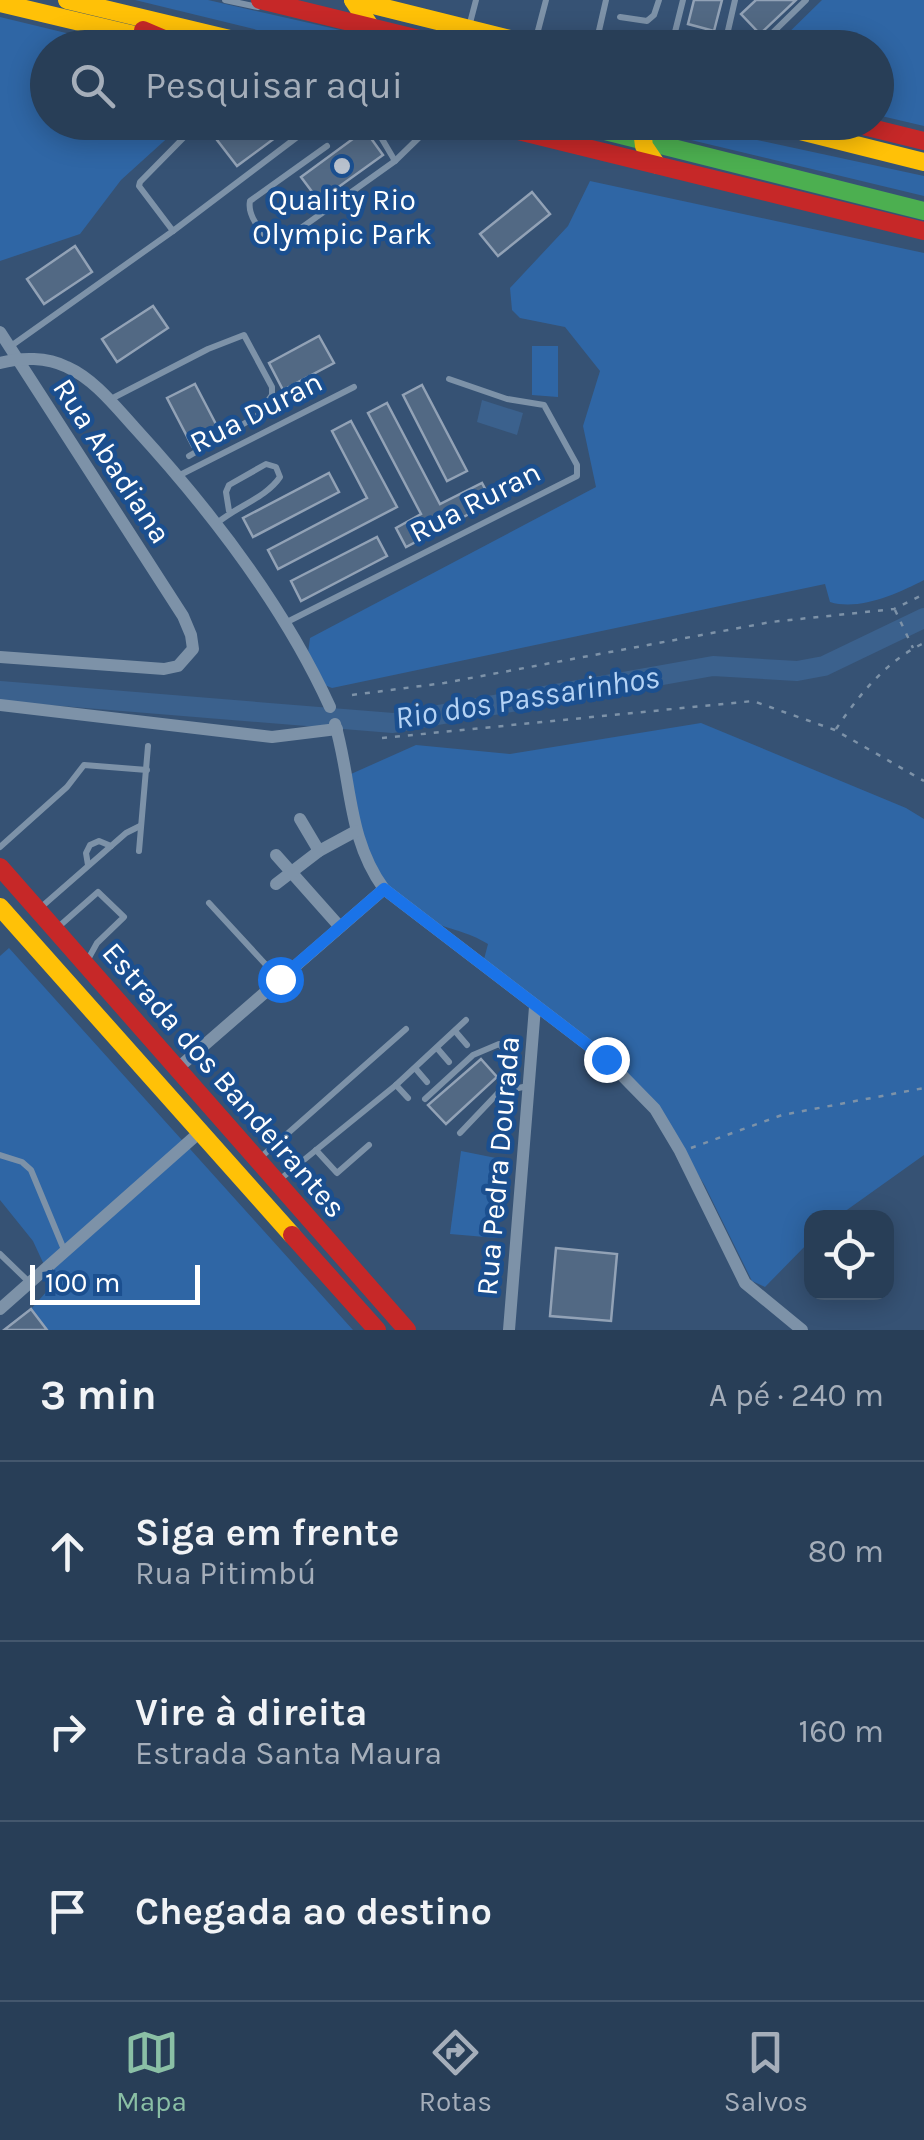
<!DOCTYPE html>
<html lang="pt">
<head>
<meta charset="utf-8">
<style>
  body { margin:0; font-family:Karla,sans-serif; background:#344961; color:#f1f3f6 }
  .controls { position:absolute; right:30px; bottom:30px; display:grid; overflow:hidden; border-radius:20px; box-shadow:0 5px 25px #0003 }
  .controls button { width:90px; height:90px; display:grid; place-items:center; padding:0; border:0; border-bottom:2px solid #44576d; background:#283e57; color:#f1f3f6; font:50px sans-serif }
  .scale { position:absolute; left:30px; bottom:25px; width:170px; box-sizing:border-box; padding-left:10px; border:5px solid #fff; border-top:0; font-size:28px; line-height:35px; white-space:nowrap; color:#fff; -webkit-text-stroke:8px #1b4f8f; paint-order:stroke }
  .stop { position:absolute; width:30px; height:30px; margin:-22px; border:8px solid #1a73e8; border-radius:50%; background:#fff }
  .stop.end { background:#1a73e8; border-color:#fff; box-shadow:0 2px 10px #0008 }
  .list { margin:0; padding:0; list-style:none }
  h2 { display:flex; justify-content:space-between; align-items:center; height:130px; margin:0; padding:0 40px; font-size:42px }
  h2 small { font-size:32px; font-weight:400; color:#a5aeba }
  .list li { display:grid; grid-template-columns:65px 1fr auto; gap:30px; align-items:center; box-sizing:border-box; height:180px; padding:0 40px; border-top:2px solid #44576d }
  .list b { display:block; font-size:38px; white-space:nowrap }
  .list p { margin:0; font-size:32px; white-space:nowrap; color:#a5aeba }
  .list em { font-size:32px; font-style:normal; color:#a5aeba }
  .icon { flex:none; width:55px; height:55px; fill:none; stroke:currentColor; stroke-width:2; stroke-linecap:round; stroke-linejoin:round }
  .map { position:relative; flex:none; width:924px; height:1330px; overflow:hidden }
  .search { position:absolute; background:#283e57; box-shadow:0 5px 25px #0003; left:30px; right:30px; top:30px; height:110px; display:flex; align-items:center; gap:25px; box-sizing:border-box; padding:0 35px; border-radius:55px; color:#a5aeba; font-size:38px }
  .sheet { height:670px; background:#283e57 }
  nav { display:flex; justify-content:space-around; align-items:center; box-sizing:border-box; height:140px; border-top:2px solid #44576d; background:#283e57; font-size:28px; color:#a5aeba }
  nav a { display:grid; justify-items:center; gap:5px }
  nav .on { color:#8abfa5 }
  .map>svg:first-child { display:block }
</style>
</head>
<body>
<div class="map">
<svg width="924" height="1330" viewBox="0 0 924 1330">
  <rect width="100%" height="100%" fill="#365274"/>
  <g fill="#2f66a5">
    <polygon points="135,0 208,0 358,34 358,45 327,47"/>
    <polygon points="822,0 924,0 924,126 877,115 876,48 774,47"/>
    <polygon points="0,17 124,47 48,48 48,122 184,123 121,180 80,234 0,261"/>
    <polygon points="683,124 924,176 924,196 645,129 654,125"/>
    <path d="M590,181L924,253V580C897,594 859,611 830,602L825,584L332,688L322,684L308,653L310,638L596,487L583,426L600,371L565,327L520,318L512,310L510,288L568,226Z"/>
    <polygon points="532,346 558,346 558,397 532,395"/>
    <path d="M701,723L906,808L924,819V1155L837,1217L812,1218L811,1240L765,1287L752,1281L705,1186L652,1098L483,963L488,944C467,931 451,930 429,921C371,898 360,828 351,774L416,745L510,754Z"/>
    <polygon points="9,948 353,1330 47,1330 31,1309 56,1281 46,1269 33,1241 0,1200 0,956"/>
    <polygon points="461,1151 506,1160 497,1238 450,1234"/>
  </g>
  <polygon fill="#3b618d" points="482,400 523,413 517,435 477,422"/>
  <g fill="none" stroke-linecap="round" stroke-linejoin="round">
    <polyline stroke="#3b618d" stroke-width="20" points="0,691 393,723 713,666 797,671 824,666 924,618"/>
  </g>
  <g fill="#526984" stroke="#92a2b6" stroke-width="2.5">
    <polygon points="694,0 722,0 714,31 688,24"/>
    <polygon points="756,0 796,0 760,34 741,14"/>
    <polygon points="241,122 276,122 283,132 237,166 217,140"/>
    <polygon points="365,130 383,155 319,201 301,177"/>
    <polygon points="532,192 550,214 498,256 480,234"/>
    <polygon points="75,246 92,272 44,304 27,279"/>
    <polygon points="153,306 168,328 117,362 102,339"/>
    <polygon points="319,336 334,363 283,390 269,363"/>
    <polygon points="195,384 219,430 192,446 167,398"/>
    <polygon points="422,385 467,471 447,481 403,395"/>
    <polygon points="387,403 440,504 482,483 492,502 406,547 396,528 421,514 368,413"/>
    <polygon points="351,421 397,507 278,569 268,550 367,498 332,431"/>
    <polygon points="329,473 339,492 253,537 243,518"/>
    <polygon points="377,537 387,556 301,601 291,581"/>
    <polygon points="481,1059 497,1077 446,1124 428,1105"/>
    <polygon points="556,1248 617,1254 611,1321 550,1316"/>
    <polygon points="31,1309 47,1330 4,1330"/>
  </g>
  <g fill="none" stroke-linecap="round" stroke-linejoin="round">
    <g stroke="#7d92a8" stroke-width="2.5" stroke-dasharray="5 8" stroke-linecap="butt">
      <polyline points="563,42 584,47"/>
      <polyline points="895,610 913,648"/>
      <polyline points="352,695 444,683 771,622 894,609 924,594"/>
      <path d="M836,729C859,695 886,661 924,643"/>
      <polyline points="382,738 753,701 835,730 924,781"/>
      <polyline points="691,1148 782,1115 924,1088"/>
    </g>
    <g stroke="#7d92a8" stroke-width="6">
      <polyline points="225,0 258,7"/>
      <polyline points="620,17 647,21 654,15 659,0"/>
      <polyline points="470,23 476,0"/>
      <polyline points="272,40 301,48"/>
      <polyline points="535,42 546,0"/>
      <polyline points="734,45 746,48"/>
      <polyline points="595,48 606,0"/>
      <polyline points="671,48 683,0"/>
      <polyline points="724,48 735,0"/>
      <polyline points="757,48 806,0"/>
      <polyline points="199,122 140,182 139,186 173,231 317,122"/>
      <polyline points="372,122 395,161"/>
      <polyline points="727,122 763,131"/>
      <path d="M327,146L250,201C247,216 261,231 271,242L280,243L395,161L435,122"/>
      <polyline points="11,346 173,231"/>
      <polyline points="109,400 208,349 244,335 272,387 272,395 257,416 189,456"/>
      <polyline points="180,475 354,387"/>
      <path d="M216,524C235,507 266,498 280,477L276,467L266,464L229,485L226,492L229,511"/>
      <polyline points="287,622 577,476 577,465 544,405 507,399 449,379"/>
      <polyline points="0,847 67,787 84,765 147,770"/>
      <polyline points="139,851 148,746"/>
      <polyline points="88,865 86,853 90,845 99,841 111,846"/>
      <polyline points="209,903 279,979"/>
      <polyline points="39,909 126,833 140,826"/>
      <polyline points="56,929 98,892 124,917 97,943 86,963"/>
      <polyline points="455,1031 467,1045"/>
      <polyline points="437,1048 449,1062"/>
      <polyline points="415,1068 427,1082"/>
      <polyline points="396,1085 408,1098"/>
      <polyline points="425,1099 473,1055 499,1044 508,1053 507,1088"/>
      <polyline points="258,1126 320,1194"/>
      <polyline points="460,1133 499,1092 528,1086"/>
      <polyline points="316,1150 337,1173 369,1145"/>
      <polyline points="0,1155 22,1162 31,1170 65,1252"/>
      <polyline points="261,1157 406,1029"/>
      <polyline points="278,1181 396,1085 466,1020"/>
      <polyline points="0,1254 29,1282"/>
    </g>
    <g stroke="#7d92a8" stroke-width="12">
      <polyline points="0,332 183,616 191,635 193,649 178,666 164,669 0,657"/>
      <path d="M0,363C21,357 47,357 67,367C94,379 115,406 135,428C211,511 283,604 330,707"/>
      <polyline points="0,705 272,737 337,729"/>
      <path d="M335,724C352,782 347,838 384,889L606,1059L655,1109L680,1151L745,1283L802,1330"/>
      <polyline points="319,851 356,831"/>
      <polyline points="276,855 340,927"/>
      <polyline points="276,884 319,851 300,819"/>
      <polyline points="178,1068 384,889"/>
      <polyline points="0,1309 201,1131"/>
      <polyline points="509,1330 535,1007"/>
    </g>
    <polyline stroke="#4caf50" stroke-width="18" points="569,122 924,211"/>
    <g stroke="#ffc107" stroke-width="18">
      <polyline points="67,0 267,48"/>
      <polyline points="353,0 546,48"/>
      <polyline points="353,0 370,26 370,48"/>
      <polyline points="0,3 160,41"/>
      <polyline points="641,122 644,146 657,165"/>
      <polyline points="764,122 924,162"/>
      <polyline points="0,907 292,1235"/>
    </g>
    <g stroke="#c62828" stroke-width="18">
      <polyline points="260,0 456,48"/>
      <polyline points="143,30 183,47"/>
      <polyline points="482,122 924,231"/>
      <polyline points="847,122 924,141"/>
      <polyline points="0,867 407,1330"/>
      <polyline points="292,1235 377,1330"/>
    </g>
  </g>
  <g fill="none" stroke-linecap="round" stroke-linejoin="round">
    <polyline stroke="#1a73e8" stroke-width="12" points="280,979 384,889 606,1059"/>
  </g>
  <circle fill="#b9c2ce" stroke="#1b4f8f" stroke-width="4" cx="342" cy="166" r="10"/>
  <g text-anchor="middle" stroke-width="9" stroke-linejoin="round" paint-order="stroke">
    <g font-size="30" fill="#fff" stroke="#1b4f8f">
      <text x="342" y="210">Quality Rio<tspan x="342" dy="34">Olympic Park</tspan></text>
    </g>
    <g font-size="30" fill="#fff" stroke="#1b4f8f">
      <text transform="translate(256 412) rotate(-27)" y="10">Rua Duran</text>
      <text transform="translate(112 461) rotate(57)" y="10">Rua Abadiana</text>
      <text transform="translate(475 502) rotate(-27)" y="10">Rua Ruran</text>
      <text transform="translate(224 1080) rotate(49)" y="10">Estrada dos Bandeirantes</text>
      <text transform="translate(498 1166) rotate(-85)" y="10">Rua Pedra Dourada</text>
    </g>
    <g font-size="32" font-style="italic" fill="#b5d3f5" stroke="#1b4f8f">
      <text transform="translate(527 697) rotate(-9)" y="11">Rio dos Passarinhos</text>
    </g>
  </g>
</svg>
<div class="controls">
<button><svg class="icon" aria-label="locate" viewBox="0 0 24 24"><circle cx="12" cy="12" r="6"/><path d="M12 2v4M12 18v4M2 12h4M18 12h4"/></svg></button>
</div>
<div class="scale">100 m</div>
<div class="stop" style="left:280px;top:979px"></div>
<div class="stop end" style="left:606px;top:1059px"></div>
<div class="search"><svg class="icon" aria-label="search" viewBox="0 0 24 24"><circle cx="10" cy="10" r="6"/><path d="M15 15l6 6"/></svg>Pesquisar aqui</div>
</div>
<section class="sheet">
<h2>3 min<small>A pé · 240 m</small></h2>
<ul class="list">
<li><svg class="icon" aria-label="ahead" viewBox="0 0 24 24"><path d="M12 20V5M6 11l6-6 6 6"/></svg><div><b>Siga em frente</b><p>Rua Pitimbú</p></div><em>80 m</em></li>
<li><svg class="icon" aria-label="right" viewBox="0 0 24 24"><path d="M7 20v-9h11M14 6l5 5-5 5"/></svg><div><b>Vire à direita</b><p>Estrada Santa Maura</p></div><em>160 m</em></li>
<li><svg class="icon" aria-label="arrive" viewBox="0 0 24 24"><path d="M6 21V4h12l-3 4 3 4H6"/></svg><div><b>Chegada ao destino</b></div></li>
</ul>
</section>
<nav>
<a class="on"><svg class="icon" aria-label="map" viewBox="0 0 24 24"><path d="M3 6l6-2 6 2 6-2v14l-6 2-6-2-6 2zM9 4v14M15 6v14"/></svg>Mapa</a>
<a><svg class="icon" aria-label="directions" viewBox="0 0 24 24"><path d="M12 3l9 9-9 9-9-9zM9 14v-3h6M13 9l2 2-2 2"/></svg>Rotas</a>
<a><svg class="icon" aria-label="saved" viewBox="0 0 24 24"><path d="M7 4h10v16l-5-4-5 4z"/></svg>Salvos</a>
</nav>
</body>
</html>
